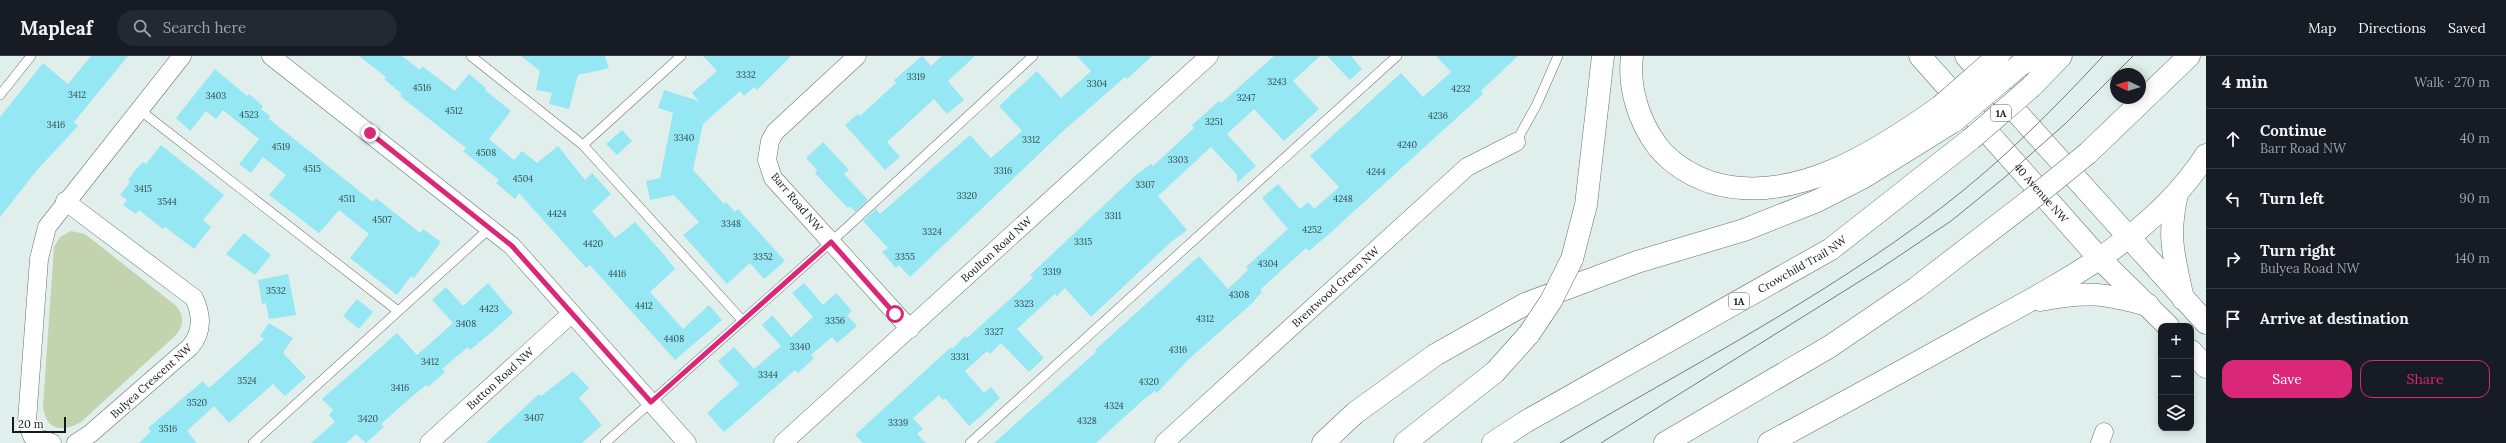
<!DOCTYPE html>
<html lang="en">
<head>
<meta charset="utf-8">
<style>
  body { margin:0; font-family:Lora,serif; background:#242831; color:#f1f3f6 }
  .controls { position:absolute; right:12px; bottom:12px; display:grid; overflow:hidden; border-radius:8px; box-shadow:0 2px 10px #0003 }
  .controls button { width:36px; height:36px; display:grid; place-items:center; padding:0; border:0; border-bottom:1px solid #363941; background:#171b24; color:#f1f3f6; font:20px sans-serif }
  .compass { position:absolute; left:2110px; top:12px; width:36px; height:36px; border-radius:50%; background:#171b24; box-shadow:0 2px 10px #0003; rotate:274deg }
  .scale { position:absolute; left:12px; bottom:10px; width:54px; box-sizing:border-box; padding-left:4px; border:2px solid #141918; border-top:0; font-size:11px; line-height:14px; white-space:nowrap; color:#141918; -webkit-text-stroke:3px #fff; paint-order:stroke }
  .stop { position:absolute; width:12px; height:12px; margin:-9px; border:3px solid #db2777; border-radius:50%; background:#fff }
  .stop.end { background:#db2777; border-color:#fff; box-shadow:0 1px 4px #0008 }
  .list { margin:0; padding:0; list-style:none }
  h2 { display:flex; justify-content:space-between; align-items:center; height:52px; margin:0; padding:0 16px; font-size:17px }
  h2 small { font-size:13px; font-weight:400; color:#9ea1a6 }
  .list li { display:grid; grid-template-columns:26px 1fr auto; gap:12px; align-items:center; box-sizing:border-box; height:60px; padding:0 16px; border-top:1px solid #363941 }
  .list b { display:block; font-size:15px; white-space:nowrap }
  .list p { margin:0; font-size:13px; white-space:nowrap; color:#9ea1a6 }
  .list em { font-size:13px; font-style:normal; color:#9ea1a6 }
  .actions { display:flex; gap:8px; padding:12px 16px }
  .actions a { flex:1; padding:9px 0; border:1px solid #db2777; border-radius:12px; text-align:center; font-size:14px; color:#db2777 }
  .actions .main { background:#db2777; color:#fff }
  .icon { flex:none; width:22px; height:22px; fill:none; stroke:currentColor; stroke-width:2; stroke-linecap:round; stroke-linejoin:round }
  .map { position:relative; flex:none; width:2206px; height:387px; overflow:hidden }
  header { display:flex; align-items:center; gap:24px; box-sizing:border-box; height:56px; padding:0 20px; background:#171b24; border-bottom:1px solid #363941 }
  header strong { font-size:19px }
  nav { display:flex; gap:22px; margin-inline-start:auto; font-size:14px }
  .search { width:280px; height:36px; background:#242831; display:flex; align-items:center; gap:10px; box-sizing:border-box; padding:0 14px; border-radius:22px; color:#9ea1a6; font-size:15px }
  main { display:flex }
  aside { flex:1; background:#171b24 }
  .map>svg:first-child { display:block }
</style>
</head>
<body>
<header>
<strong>Mapleaf</strong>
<div class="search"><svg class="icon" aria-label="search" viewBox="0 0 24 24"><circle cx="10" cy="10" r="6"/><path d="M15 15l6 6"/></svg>Search here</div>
<nav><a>Map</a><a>Directions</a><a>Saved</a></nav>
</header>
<main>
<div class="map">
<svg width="2206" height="387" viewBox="0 0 2206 387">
  <rect width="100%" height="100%" fill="#e1efec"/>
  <path fill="#c3d3ae" d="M71,175L85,178L175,249C184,258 185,268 176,279L81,366C62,377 46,375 43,350L54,191L60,181Z"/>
  <g fill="#95e7f3">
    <polygon points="91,0 128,0 74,66 78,70 37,114 0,161 0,61 43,7 68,28"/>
    <polygon points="359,0 402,0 420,14 422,10 455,35 469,18 486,32 485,34 511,55 489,83 514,104 522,95 537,107 558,90 585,124 592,117 611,138 592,155 615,182 635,166 665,200 675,213 650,236 683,273 709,249 722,264 675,304 590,209 586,212 519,137 515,143 496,127 499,124 463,95 466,92 400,40 402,38 384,23 386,21"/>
    <polygon points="521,0 605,0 609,12 578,19 569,53 549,48 552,37 536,34 540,15"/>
    <polygon points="703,0 791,0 757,34 754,31 744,40 740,35 703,68 693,114 724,148 726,146 735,156 738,153 785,205 764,223 750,207 727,228 683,179 699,166 674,139 650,144 646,125 660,122 673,57 658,52 664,34 699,45 692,37 717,15"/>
    <polygon points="922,0 931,10 942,0 975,0 948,25 964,44 947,58 934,43 887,86 900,101 885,114 845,69 858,58 860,60 896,27 894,24"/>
    <polygon points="1077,0 1152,0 1127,23 1125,21 1061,77 910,221 899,209 896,212 882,196 888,192 863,165 876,153 880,158 970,79 991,102 1022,75 999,50 1037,15 1061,42 1091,15"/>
    <polygon points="1274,0 1320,0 1293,25 1319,53 1284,85 1254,53 1227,78 1256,110 1237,127 1237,119 1211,91 1158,140 1187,174 1170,187 1091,261 1065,232 1057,240 1055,238 1017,273 1044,302 1029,316 1001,287 990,298 987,295 965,315 984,337 991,331 1000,342 981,360 969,370 945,342 943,344 939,339 913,362 923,373 917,378 926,387 863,387 855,379 951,291 952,293 965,280 967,282 1033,222 1030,219 1137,118 1151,108 1153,110 1194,72 1192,69 1219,45 1221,47"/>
    <polygon points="1327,0 1351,0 1362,13 1350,24"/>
    <polygon points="1436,0 1518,0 1481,35 1483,38 1329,178 1309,195 1306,192 1260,234 1262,236 1249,250 1189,303 1157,337 1155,335 1142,345 1096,387 994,387 1096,296 1095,294 1199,200 1228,233 1248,214 1246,211 1288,173 1262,142 1278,128 1300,153 1308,146 1314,153 1339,131 1310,100 1401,17 1423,41 1451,16"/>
    <polygon points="215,13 247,40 249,38 263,50 261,53 270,60 269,63 373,146 376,142 420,177 423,173 441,186 414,222 411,220 397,239 350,202 369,178 339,154 319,177 269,139 286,119 263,101 251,117 239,108 259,83 223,54 216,63 206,55 190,75 176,62"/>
    <polygon points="622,74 632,85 617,99 606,88"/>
    <polygon points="823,86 849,114 844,118 868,144 855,156 850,150 848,152 829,132 815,117 817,114 806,102"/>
    <polygon points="161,89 224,139 203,164 211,171 194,193 165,171 163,173 139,154 136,158 123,149 127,144 120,139 130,126 128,124 137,112 143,106 146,108"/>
    <polygon points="244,177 271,199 255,219 226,198"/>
    <polygon points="288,218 296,259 269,263 266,247 262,248 258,224"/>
    <polygon points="488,227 513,257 494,274 470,294 468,291 442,313 445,316 428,331 426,329 408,344 381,368 384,371 366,387 356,378 346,387 311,387 335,366 329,359 333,354 322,343 397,277 417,299 453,267 432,244 446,231 463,250"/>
    <polygon points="804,227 823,249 836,237 852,255 847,259 857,270 837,287 832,281 811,299 814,302 798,317 795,314 724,376 707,357 739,328 718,305 734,291 754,313 781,290 762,269 772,259 791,281 813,261 792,237"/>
    <polygon points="357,243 373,256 359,273 343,260"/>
    <polygon points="269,267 293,282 283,297 306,321 285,340 273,328 229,367 214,350 187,375 197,387 139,387 151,375 148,372 203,325 209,332 264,283 260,280"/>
    <polygon points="573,315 589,332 579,342 602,369 582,387 486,387 539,338 541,340"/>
  </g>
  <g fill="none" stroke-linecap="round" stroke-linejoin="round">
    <defs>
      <g id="lane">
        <polyline points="471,0 583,89 742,264"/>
        <polyline points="0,39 31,0"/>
        <polyline points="141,55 398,255"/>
        <polyline points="1516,86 1537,48 1558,0"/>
        <polyline points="583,89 681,0"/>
        <polyline points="253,387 490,172"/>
        <polyline points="605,387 831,186 1033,0"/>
        <polyline points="970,387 1397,0"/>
      </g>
      <g id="street">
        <polyline points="271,0 512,190 687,387"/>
        <polyline points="857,0 775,76 770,85 767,104 773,122 910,273"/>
        <path d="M65,145L194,242C202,259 203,276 190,291L90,378L76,387"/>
        <polyline points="52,387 32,380 27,365 39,203 47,171 182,0"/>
        <path id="s1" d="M429,387L571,258"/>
        <path id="s2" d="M783,387L1209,0"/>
        <path id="s3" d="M1164,387L1467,111L1516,86"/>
        <polyline points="2100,387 2104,376"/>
      </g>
      <g id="secondary">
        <path id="s4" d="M1920,0L2099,202L2168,270"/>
        <polyline points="1966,0 2206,267"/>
        <polyline points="2191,295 2206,311"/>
      </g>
      <g id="highway">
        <path d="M1632,0C1628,32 1639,66 1658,91C1672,108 1690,119 1710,126C1791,152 1878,95 1941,50"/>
        <polyline points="2020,9 2037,0"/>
        <polyline points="2031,31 2061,0"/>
        <polyline points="2088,97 2189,0"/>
        <path d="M2177,138C2167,182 2174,200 2183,243"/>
        <polyline points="1572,203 1586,149 1603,0"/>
        <path d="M2040,244C2087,235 2102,237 2148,249"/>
        <polyline points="1323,387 1355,357 1435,299 1525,248 1637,206 1744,174 1817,145 1864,121 1954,65"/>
        <polyline points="1405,387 1495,316 1529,278"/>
        <path id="s5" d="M1493,387L1525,366L1831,193L1971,83"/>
        <polyline points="1665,387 1829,291 1916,232 2029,145"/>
        <path d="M1769,387C1838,350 1906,313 1974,275C2058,229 2153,182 2206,99"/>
      </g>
    </defs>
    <use href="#lane" stroke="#66726f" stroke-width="10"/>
    <use href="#street" stroke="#66726f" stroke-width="19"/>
    <use href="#secondary" stroke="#66726f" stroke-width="23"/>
    <use href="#highway" stroke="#66726f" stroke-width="23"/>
    <use href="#lane" stroke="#fff" stroke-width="9"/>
    <use href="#street" stroke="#fff" stroke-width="18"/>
    <use href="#secondary" stroke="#fff" stroke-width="22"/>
    <use href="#highway" stroke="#fff" stroke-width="22"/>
    <g stroke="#747d7b" stroke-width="1">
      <path d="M1560,387C1688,311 1822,243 1941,152C2000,107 2053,54 2103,0"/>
      <polyline points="1601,387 1881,212 1951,165 2004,122 2065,68 2133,0"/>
    </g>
    <defs>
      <g id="highway-bridge">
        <polyline points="1941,50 1998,0"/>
        <polyline points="1954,65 2020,9"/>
        <polyline points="1971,83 2031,31"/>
        <polyline points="2029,145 2088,97"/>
        <polyline points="1529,278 1551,245 1572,203"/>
      </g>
    </defs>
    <use href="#highway-bridge" stroke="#66726f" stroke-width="23" stroke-linecap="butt"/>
    <use href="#highway-bridge" stroke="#fff" stroke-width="22"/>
  </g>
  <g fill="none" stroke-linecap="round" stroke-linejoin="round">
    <polyline stroke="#db2777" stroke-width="5" points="370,77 512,190 651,346 831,186 895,258"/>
  </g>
  <g text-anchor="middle" stroke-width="3" stroke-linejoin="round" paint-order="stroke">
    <g font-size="9" fill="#344c4f">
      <text x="746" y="22">3332</text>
      <text x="916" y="24">3319</text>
      <text x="1277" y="29">3243</text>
      <text x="1097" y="31">3304</text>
      <text x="422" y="35">4516</text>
      <text x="1461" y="36">4232</text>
      <text x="77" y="42">3412</text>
      <text x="216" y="43">3403</text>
      <text x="1246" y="45">3247</text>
      <text x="454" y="58">4512</text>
      <text x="249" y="62">4523</text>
      <text x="1438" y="63">4236</text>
      <text x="1214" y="69">3251</text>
      <text x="56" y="72">3416</text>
      <text x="684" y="85">3340</text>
      <text x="1031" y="87">3312</text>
      <text x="1407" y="92">4240</text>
      <text x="281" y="94">4519</text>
      <text x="486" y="100">4508</text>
      <text x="1178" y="107">3303</text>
      <text x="312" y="116">4515</text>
      <text x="1003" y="118">3316</text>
      <text x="1376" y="119">4244</text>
      <text x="523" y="126">4504</text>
      <text x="1145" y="132">3307</text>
      <text x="143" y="136">3415</text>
      <text x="967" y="143">3320</text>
      <text x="347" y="146">4511</text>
      <text x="1343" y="146">4248</text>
      <text x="167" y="149">3544</text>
      <text x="557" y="161">4424</text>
      <text x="1113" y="163">3311</text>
      <text x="382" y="167">4507</text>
      <text x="731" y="171">3348</text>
      <text x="1312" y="177">4252</text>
      <text x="932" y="179">3324</text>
      <text x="1083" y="189">3315</text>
      <text x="593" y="191">4420</text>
      <text x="763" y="204">3352</text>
      <text x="905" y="204">3355</text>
      <text x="1268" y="211">4304</text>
      <text x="1052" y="219">3319</text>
      <text x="617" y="221">4416</text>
      <text x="276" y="238">3532</text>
      <text x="1239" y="242">4308</text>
      <text x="1024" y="251">3323</text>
      <text x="644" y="253">4412</text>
      <text x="489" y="256">4423</text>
      <text x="1205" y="266">4312</text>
      <text x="835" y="268">3356</text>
      <text x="466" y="271">3408</text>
      <text x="994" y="279">3327</text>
      <text x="674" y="286">4408</text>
      <text x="800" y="294">3340</text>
      <text x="1178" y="297">4316</text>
      <text x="960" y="304">3331</text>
      <text x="430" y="309">3412</text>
      <text x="768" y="322">3344</text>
      <text x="247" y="328">3524</text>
      <text x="1149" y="329">4320</text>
      <text x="400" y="335">3416</text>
      <text x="197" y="350">3520</text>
      <text x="1114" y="353">4324</text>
      <text x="534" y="365">3407</text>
      <text x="368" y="366">3420</text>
      <text x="1087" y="368">4328</text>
      <text x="898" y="370">3339</text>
      <text x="168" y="376">3516</text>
    </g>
    <g fill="#fff" stroke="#5a5e5d" stroke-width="1">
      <rect x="1991" y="49" width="20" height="16" rx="3"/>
      <rect x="1729" y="237" width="20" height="16" rx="3"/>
    </g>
    <g font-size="10" font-weight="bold" fill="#141918">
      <text x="2001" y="61">1A</text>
      <text x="1739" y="249">1A</text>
    </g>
    <g font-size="11" fill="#141918" stroke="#fff">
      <text dy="4" stroke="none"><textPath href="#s4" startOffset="183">40 Avenue NW</textPath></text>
      <text transform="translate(797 146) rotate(50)" y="4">Barr Road NW</text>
      <text dy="4" stroke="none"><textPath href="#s2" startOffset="288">Boulton Road NW</textPath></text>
      <text dy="4" stroke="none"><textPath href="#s5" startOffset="357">Crowchild Trail NW</textPath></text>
      <text dy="4" stroke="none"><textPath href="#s3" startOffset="232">Brentwood Green NW</textPath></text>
      <text dy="4" stroke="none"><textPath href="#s1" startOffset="96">Button Road NW</textPath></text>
      <text transform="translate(151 325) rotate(-42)" y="4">Bulyea Crescent NW</text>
    </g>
  </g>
</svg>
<div class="controls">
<button>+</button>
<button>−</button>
<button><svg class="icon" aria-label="layers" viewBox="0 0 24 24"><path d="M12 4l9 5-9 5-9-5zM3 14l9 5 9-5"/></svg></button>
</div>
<svg class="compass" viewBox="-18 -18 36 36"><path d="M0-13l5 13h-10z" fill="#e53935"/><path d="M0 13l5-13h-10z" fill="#9ea1a6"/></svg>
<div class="scale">20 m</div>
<div class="stop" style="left:895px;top:258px"></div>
<div class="stop end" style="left:370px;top:77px"></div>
</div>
<aside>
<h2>4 min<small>Walk · 270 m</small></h2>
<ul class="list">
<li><svg class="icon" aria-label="ahead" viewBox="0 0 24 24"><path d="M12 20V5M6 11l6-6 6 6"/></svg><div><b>Continue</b><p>Barr Road NW</p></div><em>40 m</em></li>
<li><svg class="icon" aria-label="left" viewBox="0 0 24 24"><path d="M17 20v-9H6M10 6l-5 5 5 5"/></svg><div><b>Turn left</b></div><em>90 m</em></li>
<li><svg class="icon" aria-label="right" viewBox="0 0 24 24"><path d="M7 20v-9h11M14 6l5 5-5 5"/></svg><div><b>Turn right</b><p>Bulyea Road NW</p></div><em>140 m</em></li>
<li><svg class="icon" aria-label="arrive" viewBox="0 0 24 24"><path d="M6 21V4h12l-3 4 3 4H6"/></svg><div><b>Arrive at destination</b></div></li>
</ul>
<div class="actions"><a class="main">Save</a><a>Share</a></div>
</aside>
</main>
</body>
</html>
